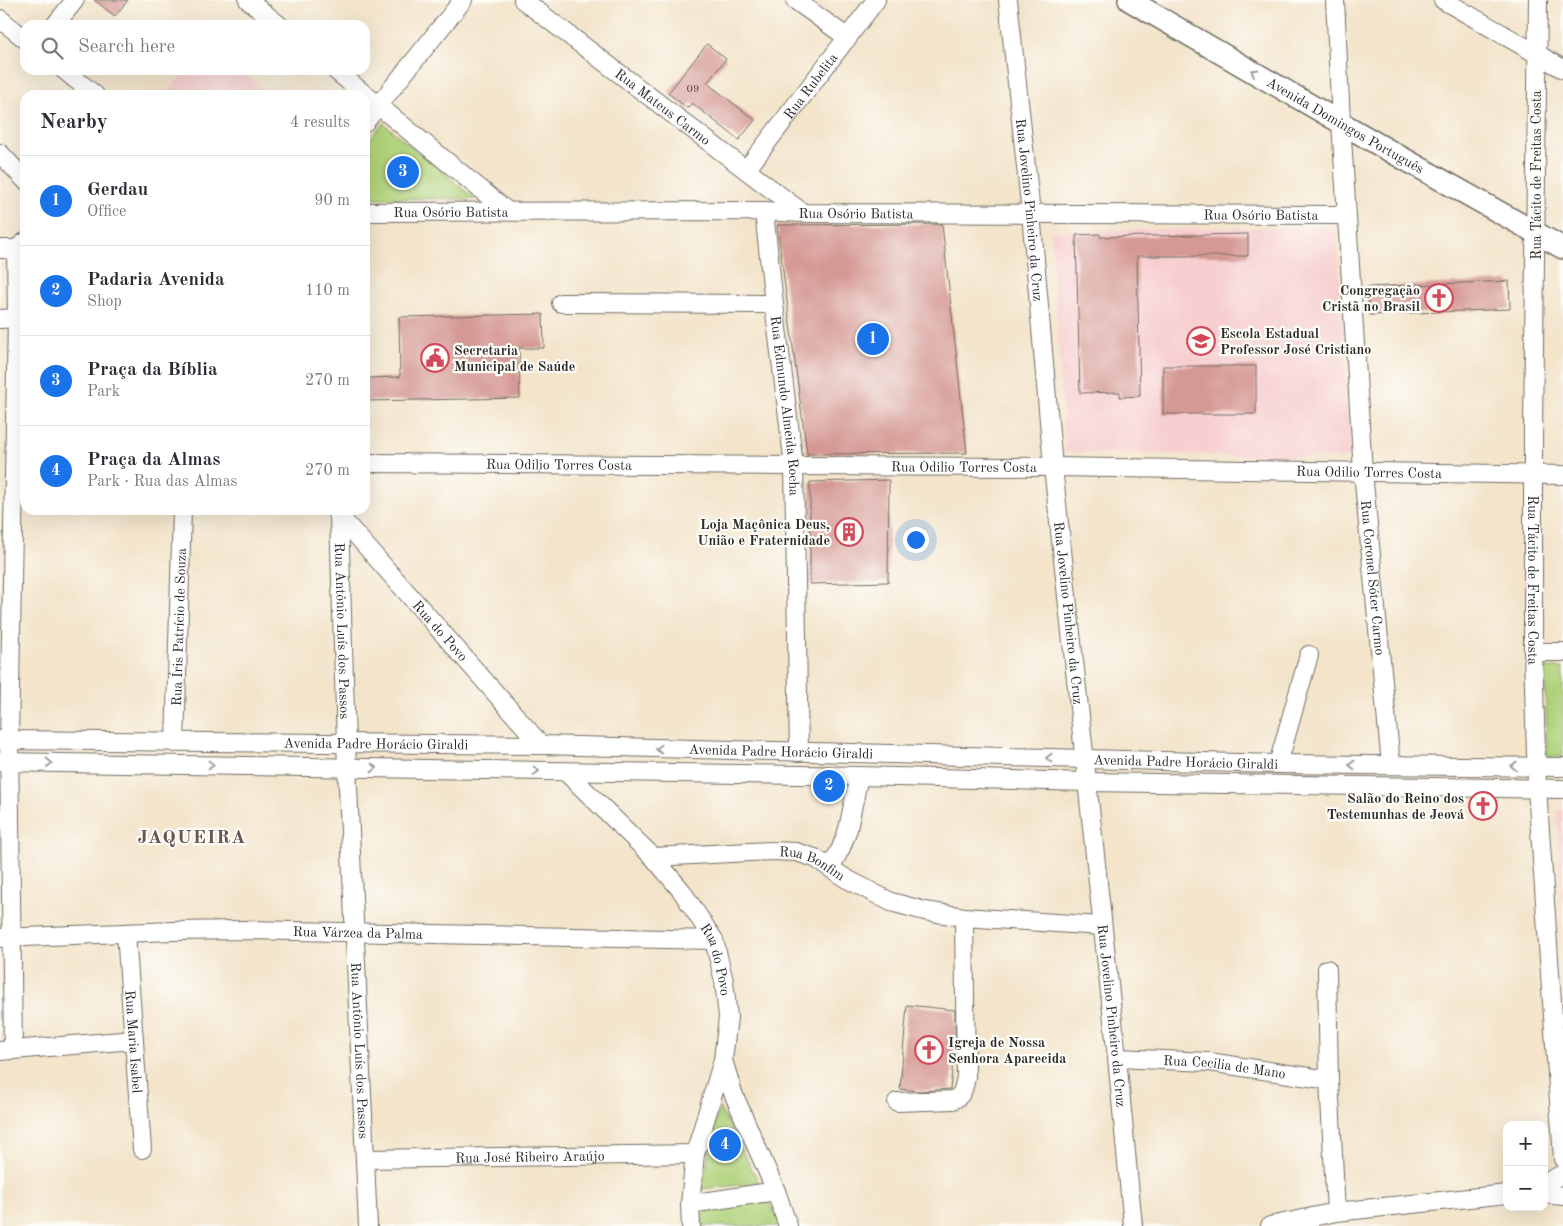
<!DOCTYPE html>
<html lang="en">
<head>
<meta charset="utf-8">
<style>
  body { margin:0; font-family:"Old Standard TT",serif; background:#f7f7f7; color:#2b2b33 }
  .controls { position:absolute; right:15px; bottom:15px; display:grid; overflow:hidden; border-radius:10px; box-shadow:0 5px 20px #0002 }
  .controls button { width:45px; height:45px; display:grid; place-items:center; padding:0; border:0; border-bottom:1px solid #e1e1e2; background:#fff; color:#2b2b33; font:25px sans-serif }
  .you { position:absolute; left:915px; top:539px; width:18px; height:18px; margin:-12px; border:4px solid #fff; border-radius:50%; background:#1a73e8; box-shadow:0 0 0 8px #1a73e833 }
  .badge { display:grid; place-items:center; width:32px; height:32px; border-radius:50%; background:#1a73e8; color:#fff; font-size:16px; font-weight:700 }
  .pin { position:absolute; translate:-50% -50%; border:2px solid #fff; box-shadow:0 1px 5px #0006 }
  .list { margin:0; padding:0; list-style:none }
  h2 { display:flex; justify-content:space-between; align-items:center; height:65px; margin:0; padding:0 20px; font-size:21px }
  h2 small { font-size:16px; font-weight:400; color:#7c7c81 }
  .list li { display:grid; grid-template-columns:32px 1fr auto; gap:15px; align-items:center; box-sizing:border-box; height:90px; padding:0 20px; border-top:1px solid #e1e1e2 }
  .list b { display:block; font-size:19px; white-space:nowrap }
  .list p { margin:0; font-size:16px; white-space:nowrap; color:#7c7c81 }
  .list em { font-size:16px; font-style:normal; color:#7c7c81 }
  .icon { flex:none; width:28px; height:28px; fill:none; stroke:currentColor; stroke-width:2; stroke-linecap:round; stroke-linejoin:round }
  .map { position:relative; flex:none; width:1563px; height:1226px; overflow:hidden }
  .search { position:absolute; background:#fff; box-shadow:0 5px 20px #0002; left:20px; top:20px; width:350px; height:55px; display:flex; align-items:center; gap:12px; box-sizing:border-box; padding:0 18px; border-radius:15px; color:#7c7c81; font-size:19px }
  .panel { position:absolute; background:#fff; box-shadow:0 5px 20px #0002; left:20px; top:90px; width:350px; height:425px; border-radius:15px }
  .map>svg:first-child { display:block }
</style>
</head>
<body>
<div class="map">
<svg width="1563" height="1226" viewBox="0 0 1563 1226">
  <rect width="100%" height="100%" fill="#fdfcf7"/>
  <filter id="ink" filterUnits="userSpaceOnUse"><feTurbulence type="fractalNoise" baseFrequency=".02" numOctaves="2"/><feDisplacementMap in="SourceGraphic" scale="10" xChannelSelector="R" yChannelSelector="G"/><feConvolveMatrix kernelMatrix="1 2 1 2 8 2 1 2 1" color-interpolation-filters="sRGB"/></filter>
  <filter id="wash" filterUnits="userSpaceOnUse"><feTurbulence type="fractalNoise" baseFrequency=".0096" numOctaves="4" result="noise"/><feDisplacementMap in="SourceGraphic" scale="20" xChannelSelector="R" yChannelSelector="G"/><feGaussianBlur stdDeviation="1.12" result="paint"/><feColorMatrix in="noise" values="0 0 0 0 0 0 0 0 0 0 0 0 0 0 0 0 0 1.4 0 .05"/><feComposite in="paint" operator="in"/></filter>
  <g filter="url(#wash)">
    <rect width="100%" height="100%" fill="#f3e4ca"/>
    <g fill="#f7cfd0">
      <polygon points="186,70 239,70 271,95 165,95"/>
      <polygon points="1336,226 1351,458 1065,452 1051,231"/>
      <polygon points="1557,810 1563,810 1563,927"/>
    </g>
    <g fill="#afd179" stroke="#6d7e52">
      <polygon points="383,123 475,199 365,198 365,145"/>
      <polygon points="1545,668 1563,668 1563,757 1547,757"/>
      <polygon points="719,1107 759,1183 701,1189"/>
      <polygon points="768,1201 782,1226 701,1226 700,1209"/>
    </g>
    <g id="blocks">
      <g fill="#d59994">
        <polygon points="94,0 128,0 115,16"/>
        <polygon points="707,44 726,59 707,83 755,120 739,140 692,103 687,108 668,93"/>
        <polygon points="942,224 967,453 807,454 777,225"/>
        <polygon points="1100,234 1100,237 1248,234 1248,256 1137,256 1140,396 1120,397 1120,392 1080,393 1076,235"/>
        <polygon points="1509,281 1510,309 1369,315 1367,287"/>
        <polygon points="543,314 544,348 519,348 520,398 366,401 366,378 400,377 399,317"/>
        <rect x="1163" y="366" width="93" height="48"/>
        <polygon points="889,480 888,582 810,584 810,482"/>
        <polygon points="907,1005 955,1010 955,1044 950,1089 919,1091 900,1089"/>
      </g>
    </g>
  </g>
  <g filter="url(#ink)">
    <use href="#blocks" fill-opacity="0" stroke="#716c63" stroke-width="1"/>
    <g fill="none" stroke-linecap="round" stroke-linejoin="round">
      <defs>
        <g id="minor">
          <polyline points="248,0 279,25"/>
          <path id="s1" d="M523,0L746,170L803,213"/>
          <polyline points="795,0 848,38"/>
          <path id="s2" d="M1008,0L1031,213L1053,467L1117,1058L1133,1226"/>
          <path id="s3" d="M1335,0L1341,122L1363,472L1391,765"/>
          <polyline points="1443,0 1563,69"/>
          <path id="s4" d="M1538,0L1533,432V652L1537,788L1563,1159"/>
          <polyline points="0,19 25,39"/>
          <polyline points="55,25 75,0"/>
          <polyline points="64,70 95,95"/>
          <polyline points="335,70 507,211"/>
          <polyline points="365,122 463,0"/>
          <polyline points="0,153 25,180"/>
          <path id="s5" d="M746,170L876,0"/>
          <path id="s6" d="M764,211L774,304L794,466L799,752"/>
          <path id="s7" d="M365,212L764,211L803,213L1347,215"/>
          <polyline points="0,249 16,249"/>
          <polyline points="561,303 774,304"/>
          <polyline points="0,319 17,318"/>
          <path id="s8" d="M365,463L794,466L1053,467L1563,475"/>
          <path id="s9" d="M336,512L541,745"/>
          <path id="s10" d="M339,516L346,744L368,1226"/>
          <polyline points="1533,652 1563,652"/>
          <path id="s11" d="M0,740L541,745L1278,764L1563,767"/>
          <path id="s12" d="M175,743L182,510"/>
          <polyline points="0,762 859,776 1087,782 1563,789"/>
          <polyline points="1278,764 1309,655"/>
          <path id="s13" d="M566,772L653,857L681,890L714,940L724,981L728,1017L723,1060L733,1093L776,1191L788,1226"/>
          <path id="s14" d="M653,857L772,851L796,852L815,858L845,878L891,902L925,911L964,917L1102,926"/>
          <polyline points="830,868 841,848 848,829 859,776"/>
          <path id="s15" d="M126,934L142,1149"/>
          <path id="s16" d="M0,938L172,931L244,930L714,940"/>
          <polyline points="1327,969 1329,1080 1336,1212"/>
          <polyline points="13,1050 9,740 17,318 16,249 25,242"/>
          <polyline points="0,1051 134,1040"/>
          <path id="s17" d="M1117,1058L1209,1062L1329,1080"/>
          <path d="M897,1102L953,1100C963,1096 964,1087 966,1077L964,917"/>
          <path id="s18" d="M365,1159L695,1154"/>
          <polyline points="1544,1183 1563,1174"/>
          <polyline points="1544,1194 1563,1196"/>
          <polyline points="690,1204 776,1191"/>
          <polyline points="691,1226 690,1204 695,1154 723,1060"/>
          <polyline points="1270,1226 1336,1212 1507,1194"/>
        </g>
        <g id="major">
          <path id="s19" d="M1129,0L1381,146L1563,248"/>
        </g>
      </defs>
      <use href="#minor" stroke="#716c63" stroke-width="20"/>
      <use href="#major" stroke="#716c63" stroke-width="24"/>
      <use href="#minor" stroke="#fff" stroke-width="18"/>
      <use href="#major" stroke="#fff" stroke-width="21"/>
    </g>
    <defs><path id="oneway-chevron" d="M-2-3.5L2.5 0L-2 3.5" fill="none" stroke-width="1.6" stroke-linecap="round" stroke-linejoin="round" transform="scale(1.25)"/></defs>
    <g stroke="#a0a0a0">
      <use href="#oneway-chevron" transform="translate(1254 72) rotate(-150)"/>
      <use href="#oneway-chevron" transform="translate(659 749) rotate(-178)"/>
      <use href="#oneway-chevron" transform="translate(1049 758) rotate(-179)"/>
      <use href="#oneway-chevron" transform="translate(49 763) rotate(1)"/>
      <use href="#oneway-chevron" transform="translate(211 765) rotate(1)"/>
      <use href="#oneway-chevron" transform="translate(1352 765) rotate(-180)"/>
      <use href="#oneway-chevron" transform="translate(1514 766) rotate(-179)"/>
      <use href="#oneway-chevron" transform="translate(374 768) rotate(1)"/>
      <use href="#oneway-chevron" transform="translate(536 771) rotate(1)"/>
    </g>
  </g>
  <defs>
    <symbol id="church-ring" viewBox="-11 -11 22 22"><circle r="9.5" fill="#fdfcf7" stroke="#d1495b" stroke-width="1.5"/><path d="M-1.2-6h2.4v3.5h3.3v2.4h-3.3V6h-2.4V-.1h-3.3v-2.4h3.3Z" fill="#d1495b"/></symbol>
    <symbol id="school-ring" viewBox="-11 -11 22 22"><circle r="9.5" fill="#fdfcf7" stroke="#d1495b" stroke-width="1.5"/><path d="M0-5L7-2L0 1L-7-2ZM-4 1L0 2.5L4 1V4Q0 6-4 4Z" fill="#d1495b"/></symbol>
    <symbol id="civic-ring" viewBox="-11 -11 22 22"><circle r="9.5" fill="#fdfcf7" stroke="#d1495b" stroke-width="1.5"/><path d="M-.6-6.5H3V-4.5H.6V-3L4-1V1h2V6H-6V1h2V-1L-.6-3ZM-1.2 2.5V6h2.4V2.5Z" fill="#d1495b"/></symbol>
    <symbol id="building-ring" viewBox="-11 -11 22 22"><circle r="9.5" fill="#fdfcf7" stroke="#d1495b" stroke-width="1.5"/><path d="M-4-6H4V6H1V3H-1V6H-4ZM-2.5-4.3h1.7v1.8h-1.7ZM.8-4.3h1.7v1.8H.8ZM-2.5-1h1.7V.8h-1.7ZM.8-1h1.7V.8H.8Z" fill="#d1495b"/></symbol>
  </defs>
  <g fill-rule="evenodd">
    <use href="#church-ring" x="1423" y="282" width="32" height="32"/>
    <use href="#school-ring" x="1185" y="325" width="32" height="32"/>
    <use href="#civic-ring" x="419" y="342" width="32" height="32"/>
    <use href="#building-ring" x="833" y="516" width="32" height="32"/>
    <use href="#church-ring" x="1467" y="790" width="32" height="32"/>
    <use href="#church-ring" x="913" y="1034" width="32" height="32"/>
  </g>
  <g text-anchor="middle" stroke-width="4.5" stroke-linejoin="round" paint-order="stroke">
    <g font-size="11" fill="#564645">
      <text x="693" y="92">09</text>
    </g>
    <g font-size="14" fill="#2b2b2b" stroke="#fdfcf7">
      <text dy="5" stroke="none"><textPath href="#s5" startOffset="106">Rua Rubelita</textPath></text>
      <text dy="5" stroke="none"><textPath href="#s1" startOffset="176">Rua Mateus Carmo</textPath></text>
      <text dy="5" stroke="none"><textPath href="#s19" startOffset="250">Avenida Domingos Português</textPath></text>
      <text transform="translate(1536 175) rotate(-90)" y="5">Rua Tácito de Freitas Costa</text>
      <text dy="5" stroke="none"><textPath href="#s2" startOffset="211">Rua Jovelino Pinheiro da Cruz</textPath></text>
      <text dy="5" stroke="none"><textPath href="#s7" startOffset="86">Rua Osório Batista</textPath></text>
      <text dy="5" stroke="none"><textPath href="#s7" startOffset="491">Rua Osório Batista</textPath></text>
      <text dy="5" stroke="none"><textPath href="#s7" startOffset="896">Rua Osório Batista</textPath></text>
      <text dy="5" stroke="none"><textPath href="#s6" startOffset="196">Rua Edmundo Almeida Rocha</textPath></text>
      <text dy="5" stroke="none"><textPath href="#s8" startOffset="194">Rua Odilio Torres Costa</textPath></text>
      <text dy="5" stroke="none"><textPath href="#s8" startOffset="599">Rua Odilio Torres Costa</textPath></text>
      <text dy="5" stroke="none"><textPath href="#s8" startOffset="1004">Rua Odilio Torres Costa</textPath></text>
      <text dy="5" stroke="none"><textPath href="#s3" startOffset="579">Rua Coronel Sóter Carmo</textPath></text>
      <text dy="5" stroke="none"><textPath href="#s4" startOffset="580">Rua Tácito de Freitas Costa</textPath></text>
      <text dy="5" stroke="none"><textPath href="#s2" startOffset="616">Rua Jovelino Pinheiro da Cruz</textPath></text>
      <text dy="5" stroke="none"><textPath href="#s12" startOffset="116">Rua Íris Patrício de Souza</textPath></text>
      <text dy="5" stroke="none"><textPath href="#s10" startOffset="115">Rua Antônio Luís dos Passos</textPath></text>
      <text dy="5" stroke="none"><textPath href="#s9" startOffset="158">Rua do Povo</textPath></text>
      <text dy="5" stroke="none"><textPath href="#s11" startOffset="376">Avenida Padre Horácio Giraldi</textPath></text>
      <text dy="5" stroke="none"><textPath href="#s11" startOffset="781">Avenida Padre Horácio Giraldi</textPath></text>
      <text dy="5" stroke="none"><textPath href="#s11" startOffset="1186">Avenida Padre Horácio Giraldi</textPath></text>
      <text dy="5" stroke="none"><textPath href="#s14" startOffset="162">Rua Bonfim</textPath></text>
      <text dy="5" stroke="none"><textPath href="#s16" startOffset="358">Rua Várzea da Palma</textPath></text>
      <text dy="5" stroke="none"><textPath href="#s13" startOffset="244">Rua do Povo</textPath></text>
      <text dy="5" stroke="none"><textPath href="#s2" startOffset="1021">Rua Jovelino Pinheiro da Cruz</textPath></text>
      <text dy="5" stroke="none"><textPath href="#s15" startOffset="108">Rua Maria Isabel</textPath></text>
      <text dy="5" stroke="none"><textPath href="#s10" startOffset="535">Rua Antônio Luís dos Passos</textPath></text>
      <text dy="5" stroke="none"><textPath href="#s17" startOffset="108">Rua Cecilia de Mano</textPath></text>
      <text dy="5" stroke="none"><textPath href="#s18" startOffset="165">Rua José Ribeiro Araújo</textPath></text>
    </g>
    <g font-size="14" font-weight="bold" fill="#2b2b2b" stroke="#fdfcf7" text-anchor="end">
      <text x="1420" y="295">Congregação<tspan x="1420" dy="16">Cristã no Brasil</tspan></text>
      <text x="1220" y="338" text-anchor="start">Escola Estadual<tspan x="1220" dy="16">Professor José Cristiano</tspan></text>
      <text x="454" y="355" text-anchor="start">Secretaria<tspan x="454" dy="16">Municipal de Saúde</tspan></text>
      <text x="830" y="529">Loja Maçônica Deus,<tspan x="830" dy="16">União e Fraternidade</tspan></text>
      <text x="1464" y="803">Salão do Reino dos<tspan x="1464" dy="16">Testemunhas de Jeová</tspan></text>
      <text x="948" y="1047" text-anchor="start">Igreja de Nossa<tspan x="948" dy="16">Senhora Aparecida</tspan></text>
    </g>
    <g font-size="19" font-weight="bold" letter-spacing="1" fill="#665250" stroke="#fdfcf7">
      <text x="192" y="843">JAQUEIRA</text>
    </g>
  </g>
</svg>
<div class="controls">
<button>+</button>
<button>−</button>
</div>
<div class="you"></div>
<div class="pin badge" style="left:873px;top:339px">1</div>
<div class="pin badge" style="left:829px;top:786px">2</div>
<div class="pin badge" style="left:403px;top:172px">3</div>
<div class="pin badge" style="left:725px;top:1145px">4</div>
<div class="search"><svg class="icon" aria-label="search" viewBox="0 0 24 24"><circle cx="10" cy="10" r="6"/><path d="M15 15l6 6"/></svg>Search here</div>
<section class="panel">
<h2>Nearby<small>4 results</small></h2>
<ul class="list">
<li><span class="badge">1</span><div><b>Gerdau</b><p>Office</p></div><em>90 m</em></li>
<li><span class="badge">2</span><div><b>Padaria Avenida</b><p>Shop</p></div><em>110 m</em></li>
<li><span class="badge">3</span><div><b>Praça da Bíblia</b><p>Park</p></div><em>270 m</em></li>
<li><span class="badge">4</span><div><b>Praça da Almas</b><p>Park · Rua das Almas</p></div><em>270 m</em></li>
</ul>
</section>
</div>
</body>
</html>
